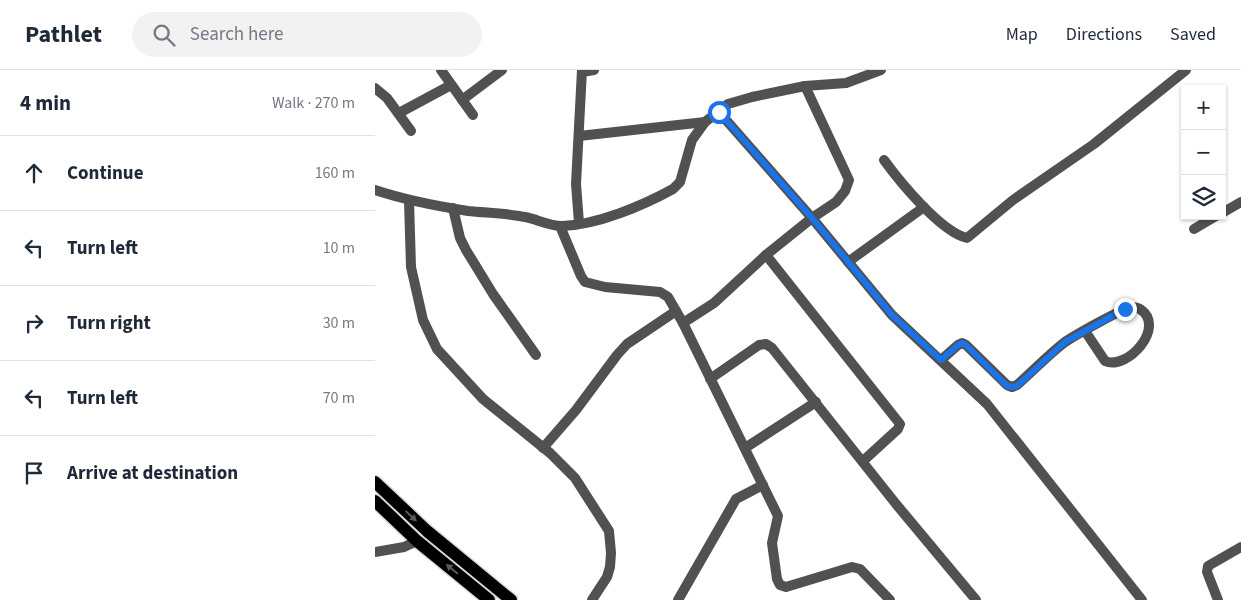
<!DOCTYPE html>
<html lang="en">
<head>
<meta charset="utf-8">
<style>
  body { margin:0; font-family:"Source Sans 3",sans-serif; background:#f2f2f3; color:#1f2937 }
  .controls { position:absolute; right:15px; top:15px; display:grid; overflow:hidden; border-radius:0px; box-shadow:0 1px 4px #0004 }
  .controls button { width:45px; height:45px; display:grid; place-items:center; padding:0; border:0; border-bottom:1px solid #e0e1e3; background:#fff; color:#1f2937; font:25px sans-serif }
  .stop { position:absolute; width:15px; height:15px; margin:-11px; border:4px solid #1a73e8; border-radius:50%; background:#fff }
  .stop.end { background:#1a73e8; border-color:#fff; box-shadow:0 1px 5px #0008 }
  .list { margin:0; padding:0; list-style:none }
  h2 { display:flex; justify-content:space-between; align-items:center; height:65px; margin:0; padding:0 20px; font-size:21px }
  h2 small { font-size:16px; font-weight:400; color:#747a83 }
  .list li { display:grid; grid-template-columns:32px 1fr auto; gap:15px; align-items:center; box-sizing:border-box; height:75px; padding:0 20px; border-top:1px solid #e0e1e3 }
  .list b { display:block; font-size:19px; white-space:nowrap }
  .list em { font-size:16px; font-style:normal; color:#747a83 }
  .icon { flex:none; width:28px; height:28px; fill:none; stroke:currentColor; stroke-width:2; stroke-linecap:round; stroke-linejoin:round }
  .map { position:relative; flex:none; width:866px; height:530px; overflow:hidden }
  header { display:flex; align-items:center; gap:30px; box-sizing:border-box; height:70px; padding:0 25px; background:#fff; border-bottom:1px solid #e0e1e3 }
  header strong { font-size:24px }
  nav { display:flex; gap:28px; margin-inline-start:auto; font-size:18px }
  .search { width:350px; height:45px; background:#f2f2f3; display:flex; align-items:center; gap:12px; box-sizing:border-box; padding:0 18px; border-radius:28px; color:#747a83; font-size:19px }
  main { display:flex }
  aside { flex:1; background:#fff }
  .map>svg:first-child { display:block }
</style>
</head>
<body>
<header>
<strong>Pathlet</strong>
<div class="search"><svg class="icon" aria-label="search" viewBox="0 0 24 24"><circle cx="10" cy="10" r="6"/><path d="M15 15l6 6"/></svg>Search here</div>
<nav><a>Map</a><a>Directions</a><a>Saved</a></nav>
</header>
<main>
<aside>
<h2>4 min<small>Walk · 270 m</small></h2>
<ul class="list">
<li><svg class="icon" aria-label="ahead" viewBox="0 0 24 24"><path d="M12 20V5M6 11l6-6 6 6"/></svg><div><b>Continue</b></div><em>160 m</em></li>
<li><svg class="icon" aria-label="left" viewBox="0 0 24 24"><path d="M17 20v-9H6M10 6l-5 5 5 5"/></svg><div><b>Turn left</b></div><em>10 m</em></li>
<li><svg class="icon" aria-label="right" viewBox="0 0 24 24"><path d="M7 20v-9h11M14 6l5 5-5 5"/></svg><div><b>Turn right</b></div><em>30 m</em></li>
<li><svg class="icon" aria-label="left" viewBox="0 0 24 24"><path d="M17 20v-9H6M10 6l-5 5 5 5"/></svg><div><b>Turn left</b></div><em>70 m</em></li>
<li><svg class="icon" aria-label="arrive" viewBox="0 0 24 24"><path d="M6 21V4h12l-3 4 3 4H6"/></svg><div><b>Arrive at destination</b></div></li>
</ul>
</aside>
<div class="map">
<svg width="866" height="530" viewBox="0 0 866 530">
  <rect width="100%" height="100%" fill="#fff"/>
  <g fill="none" stroke-linecap="round" stroke-linejoin="round">
    <defs>
      <g id="primary">
        <polyline points="0,412 52,461 136,530"/>
        <polyline points="0,431 42,471 114,530"/>
      </g>
    </defs>
    <use href="#primary" stroke="#dbdbdb" stroke-width="15"/>
    <g stroke="#515151" stroke-width="10">
      <polyline points="66,0 98,45"/>
      <polyline points="207,2 219,0"/>
      <polyline points="0,18 12,28 36,61"/>
      <polyline points="87,30 127,0"/>
      <polyline points="344,42 437,148 517,245 612,334 767,530"/>
      <polyline points="24,43 76,15"/>
      <polyline points="204,66 330,52"/>
      <path d="M509,90C525,112 566,162 592,168L638,130L719,74L811,0"/>
      <path d="M0,120C30,130 61,136 93,141C112,143 131,143 150,147C161,149 175,156 187,156C222,155 267,136 298,119L305,112L317,70L330,52L353,34L377,27L430,16L471,13L506,0"/>
      <polyline points="34,131 36,197 48,250 62,279 108,329 175,383 200,408 234,461 236,483 235,497 232,507 217,530"/>
      <polyline points="78,138 85,168 91,180 118,224 161,285"/>
      <polyline points="847,143 866,132"/>
      <polyline points="204,153 201,114 207,0"/>
      <polyline points="185,156 206,206 210,212 230,217 285,222 293,227 308,253 403,446 397,473 402,509 405,515 411,517 477,497 485,499 515,530"/>
      <polyline points="819,159 841,146"/>
      <polyline points="391,185 525,354 523,359 488,391"/>
      <polyline points="473,192 549,137"/>
      <polyline points="308,253 339,233 391,185 437,148 461,132 470,121 474,110 430,16"/>
      <path d="M566,290L583,275L587,273L591,275L632,315L637,317L642,315C658,301 673,285 690,272C699,266 749,237 758,237C758,237 764,238 765,239C792,257 752,301 730,291L710,261"/>
      <polyline points="335,309 384,275 391,274 397,278 521,434 601,530"/>
      <polyline points="168,378 201,340 242,285 252,274 301,241"/>
      <polyline points="370,378 441,332"/>
      <polyline points="0,482 29,477 42,471"/>
      <polyline points="303,530 361,429 388,415"/>
      <polyline points="843,530 832,502 833,496 866,477"/>
    </g>
    <use href="#primary" stroke="#000" stroke-width="12"/>
  </g>
  <defs><path id="oneway-solid" d="M-6-.8H1V-3.2L6.5 0L1 3.2V.8H-6Z" transform="scale(1.25)"/></defs>
  <g fill="#595959">
    <use href="#oneway-solid" transform="translate(36 446) rotate(43)"/>
    <use href="#oneway-solid" transform="translate(77 499) rotate(-141)"/>
  </g>
  <g fill="none" stroke-linecap="round" stroke-linejoin="round">
    <polyline stroke="#1a73e8" stroke-width="6" points="344,42 437,148 517,245 566,290 583,275 587,273 591,275 632,316 637,317 642,316 690,272 750,239"/>
  </g>
</svg>
<div class="controls">
<button>+</button>
<button>−</button>
<button><svg class="icon" aria-label="layers" viewBox="0 0 24 24"><path d="M12 4l9 5-9 5-9-5zM3 14l9 5 9-5"/></svg></button>
</div>
<div class="stop" style="left:344px;top:42px"></div>
<div class="stop end" style="left:750px;top:239px"></div>
</div>
</main>
</body>
</html>
